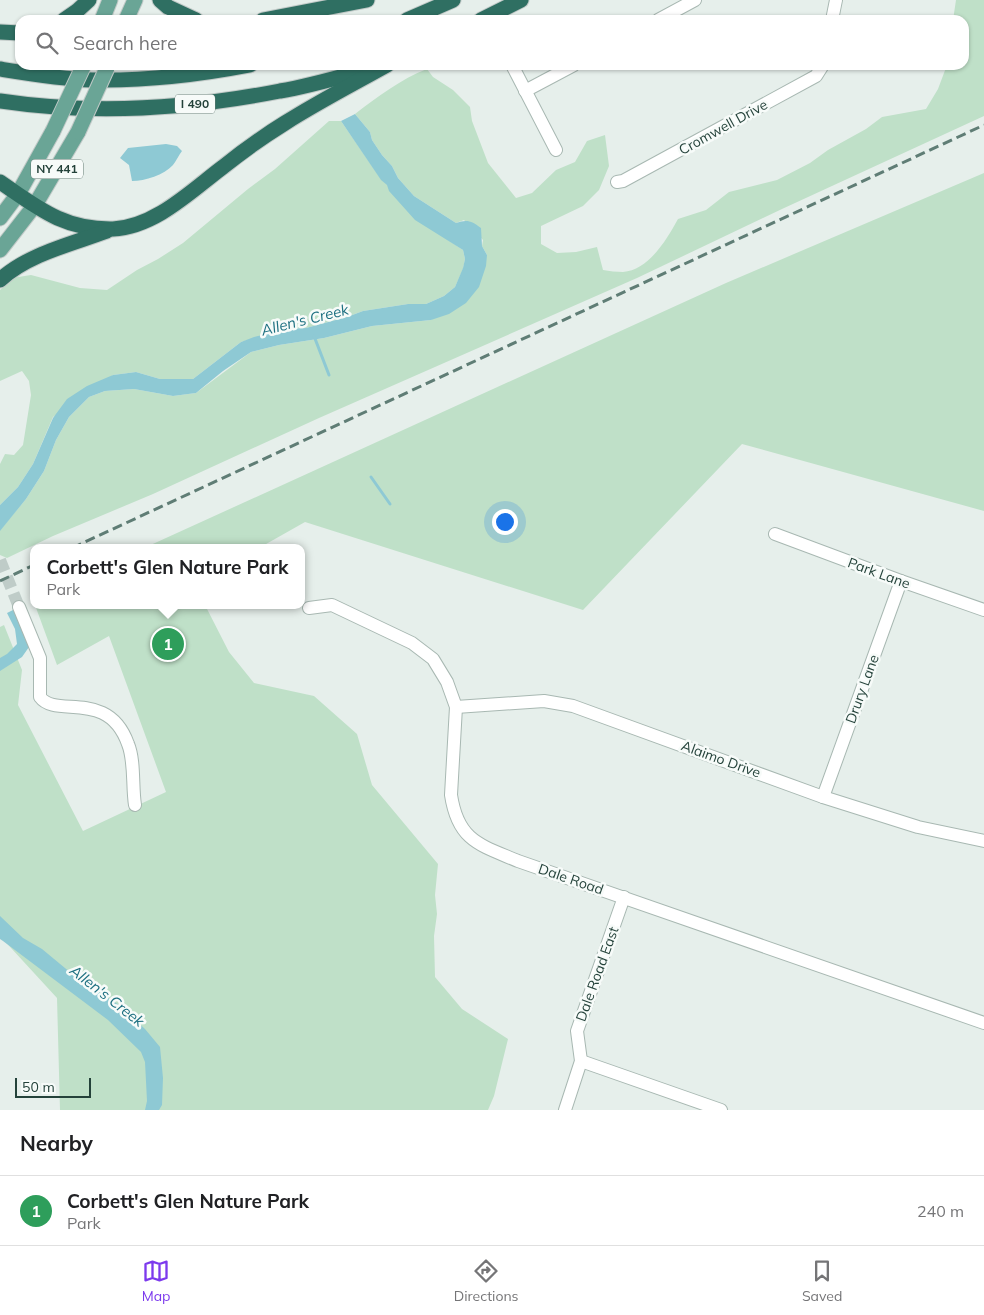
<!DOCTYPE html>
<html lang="en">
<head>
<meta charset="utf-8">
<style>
  body { margin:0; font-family:Mulish,sans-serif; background:#f6f6f6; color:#202124 }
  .scale { position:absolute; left:15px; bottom:12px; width:76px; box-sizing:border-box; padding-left:5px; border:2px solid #24423a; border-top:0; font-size:14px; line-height:18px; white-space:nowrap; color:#24423a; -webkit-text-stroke:4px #f7fbf9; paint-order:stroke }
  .you { position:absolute; left:504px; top:521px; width:18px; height:18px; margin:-12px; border:4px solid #fff; border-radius:50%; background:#1a73e8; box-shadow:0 0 0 8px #1a73e833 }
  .badge { display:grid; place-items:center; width:32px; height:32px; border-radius:50%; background:#7c3aed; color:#fff; font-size:16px; font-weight:700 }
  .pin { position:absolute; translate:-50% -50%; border:2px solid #fff; box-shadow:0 1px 5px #0006 }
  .popup { position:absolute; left:30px; top:544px; width:275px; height:65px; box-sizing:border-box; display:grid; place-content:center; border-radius:10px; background:#fff; filter:drop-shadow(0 1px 4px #0005); font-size:16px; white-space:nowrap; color:#757577 }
  .popup b { font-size:19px; color:#202124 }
  .popup::after { content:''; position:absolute; left:50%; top:100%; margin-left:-10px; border:10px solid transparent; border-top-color:#fff }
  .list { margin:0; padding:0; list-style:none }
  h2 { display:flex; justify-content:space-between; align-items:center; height:65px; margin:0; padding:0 20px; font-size:21px }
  h2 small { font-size:16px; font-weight:400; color:#757577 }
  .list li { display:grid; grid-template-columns:32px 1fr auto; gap:15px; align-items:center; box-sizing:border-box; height:70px; padding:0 20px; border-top:1px solid #e0e0e0 }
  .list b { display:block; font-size:19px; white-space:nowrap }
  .list p { margin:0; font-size:16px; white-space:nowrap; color:#757577 }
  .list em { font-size:16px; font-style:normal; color:#757577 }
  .icon { flex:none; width:28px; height:28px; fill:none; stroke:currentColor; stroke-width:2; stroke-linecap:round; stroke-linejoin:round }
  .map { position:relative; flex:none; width:984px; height:1110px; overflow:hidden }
  .search { position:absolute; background:#fff; box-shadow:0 1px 4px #0004; left:15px; right:15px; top:15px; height:55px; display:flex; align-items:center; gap:12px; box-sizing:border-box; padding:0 18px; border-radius:15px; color:#757577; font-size:19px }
  .sheet { height:135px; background:#fff }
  nav { display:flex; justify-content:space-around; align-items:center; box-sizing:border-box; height:70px; border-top:1px solid #e0e0e0; background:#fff; font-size:14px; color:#757577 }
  nav a { display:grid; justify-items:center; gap:2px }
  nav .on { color:#7c3aed }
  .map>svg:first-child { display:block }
</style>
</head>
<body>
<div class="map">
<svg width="984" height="1110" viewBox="0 0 984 1110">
  <rect width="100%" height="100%" fill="#e6efeb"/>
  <g fill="#bfe0c8">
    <path d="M956,0H984V116L782,209L637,278L319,418L153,494L53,536L7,558L0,555V530L26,499L44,471L56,440L69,417L89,397L105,391L134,389L173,396L196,393L251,352L279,345L324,338L372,326L431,320L487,255L482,246L483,240L464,220L456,223L414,196L398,178L392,166L382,155L372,140L370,132L355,114C377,97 401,79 427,69L433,77L453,90L470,107L472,121L488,163L516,198L532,193L556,170L575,162L587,141L605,135L609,166L599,190L583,206L541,226V244L557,253L576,252L597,247L603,270C609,271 617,272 623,272C649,270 667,239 678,219L706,210L729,192L777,180L810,163L828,150L866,129L882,117L926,109L938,89L947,65H964V20H953Z"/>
    <polygon points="329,121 341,121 381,179 448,240 463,250 465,259 463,269 455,287 444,296 426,304 408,304 363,311 347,317 306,328 286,329 241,342 193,379 160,379 136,372 113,375 53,417 33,464 18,487 0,505 0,464 5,454 14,455 23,445 31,395 29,381 22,371 0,381 0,290 12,278 31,275 80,288 107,290 137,270 158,259 183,243 248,189 275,169"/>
    <polygon points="984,173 984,511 742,444 583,610 305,522 259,548 144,548 726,283"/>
    <polygon points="35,605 205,605 229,652 254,683 314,696 357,734 372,785 438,864 435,895 437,914 434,936 435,977 462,1009 508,1039 494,1096 488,1110 60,1110 57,998 0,936 0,627 4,625 22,670 18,705 83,831 166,792 109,636 57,665"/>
  </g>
  <g fill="#8ec9d4">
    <path d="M355,114L370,132L372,140L382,155L392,166L398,178L414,196L456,223C467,219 472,221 481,228L482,246L487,255L486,266L479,287L466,303L449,314L431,320L372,326L324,338L279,345L251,352L223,371L196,393L173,396L134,389L105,391L89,397L69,417L56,440L44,471L26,499L0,531V505L18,487L33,464L53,418L67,399L87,386L113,375L136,372L160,379H193L241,342L254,337L286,329L306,328L347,317L363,311L408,304H426L444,296L455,287L463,268L465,259L463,250L415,220L389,191L387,185L381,180L341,121Z"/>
    <path d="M166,144L177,146L182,151C179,155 176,161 173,165C164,175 145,181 132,181L129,165L120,158L128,148Z"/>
    <polygon points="17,608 29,647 22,657 0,671 0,658 7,654 17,644 15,629 7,613"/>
    <polygon points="0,916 23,938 42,949 77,978 119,1005 145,1029 160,1047 163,1078 162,1105 159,1110 145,1110 147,1101 145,1062 141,1052 108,1020 3,941 0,939"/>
  </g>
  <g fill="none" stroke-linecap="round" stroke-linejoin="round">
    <g stroke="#8ec9d4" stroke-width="3">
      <polyline points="314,336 329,375"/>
      <polyline points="371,477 390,504"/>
    </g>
    <polyline stroke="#bfccc8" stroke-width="12" stroke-dasharray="12 6" stroke-linecap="butt" points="0,560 19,607"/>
    <defs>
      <g id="minor">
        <polyline points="658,20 695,0"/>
        <polyline points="832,20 836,0"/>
        <polyline points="512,65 556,150"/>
        <polyline points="525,91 574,65"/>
        <polyline points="617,182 623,181 816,76 823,65"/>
        <polyline points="775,534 901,581 984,610"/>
        <path d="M19,607L40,658V697C56,719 108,688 128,744C135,761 132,786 135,805"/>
        <path d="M309,608L332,605L412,643L433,659L447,682L456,707L451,795C458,841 480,845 518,861L984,1023"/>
        <polyline points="456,707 544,701 573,706 823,797 918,827 984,841"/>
        <polyline points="823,797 901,581"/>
        <polyline points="581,1061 721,1110"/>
        <polyline points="565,1110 581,1061 577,1031 624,897"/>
      </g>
      <g id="major">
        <polyline points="102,20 110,0"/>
        <polyline points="126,20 135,0"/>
        <polyline points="0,218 18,194 53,131"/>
        <polyline points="0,250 35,205 78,132"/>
      </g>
      <g id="highway">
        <polyline points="160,0 168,7 196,20"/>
        <polyline points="64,20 77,11 89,0"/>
        <polyline points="263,20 367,0"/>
        <polyline points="407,20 453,0"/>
        <polyline points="481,20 521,0"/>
        <polyline points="0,32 20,33"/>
        <path d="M0,69C31,74 61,79 92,80C144,81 198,75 250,65"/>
        <path d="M0,101C93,115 188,109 280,91C310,86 340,77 369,69"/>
        <path d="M0,182C38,208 64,230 113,229C155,227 191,191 223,167C243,151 264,136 285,123C318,102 353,84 387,65"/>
        <path d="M0,280C28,254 72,244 107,231"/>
      </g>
    </defs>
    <use href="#minor" stroke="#a8b8b2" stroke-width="14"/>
    <use href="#major" stroke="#c2cac8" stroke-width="17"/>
    <use href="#highway" stroke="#c2cac8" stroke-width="17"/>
    <use href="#minor" stroke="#fff" stroke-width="12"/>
    <use href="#major" stroke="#6aa596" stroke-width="15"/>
    <use href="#highway" stroke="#2f6f62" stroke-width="15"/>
    <g stroke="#5f7d75" stroke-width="3" stroke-dasharray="10 5" stroke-linecap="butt">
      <polyline points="72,548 984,125"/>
      <polyline points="0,581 34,565"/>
    </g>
    <defs>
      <g id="major-bridge">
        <polyline points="53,131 83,67"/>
        <polyline points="78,132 107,68"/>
      </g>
    </defs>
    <use href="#major-bridge" stroke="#c2cac8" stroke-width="17" stroke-linecap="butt"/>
    <use href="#major-bridge" stroke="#6aa596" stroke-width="15"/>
  </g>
  <g text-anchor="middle" stroke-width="5" stroke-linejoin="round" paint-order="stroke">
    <g fill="#f7fbf9" stroke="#637a73" stroke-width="1">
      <rect x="175" y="94.5" width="40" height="19" rx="4"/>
      <rect x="31" y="159.5" width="52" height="19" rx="4"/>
    </g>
    <g font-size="12" font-weight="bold" fill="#24423a">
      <text x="195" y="108">I 490</text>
      <text x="57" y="173">NY 441</text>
    </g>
    <g font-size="14" fill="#24423a" stroke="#f7fbf9">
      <text transform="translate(723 127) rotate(-29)" y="5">Cromwell Drive</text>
      <text transform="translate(879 573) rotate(20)" y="5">Park Lane</text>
      <text transform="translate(862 689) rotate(-70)" y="5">Drury Lane</text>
      <text transform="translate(721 759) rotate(20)" y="5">Alaimo Drive</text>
      <text transform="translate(571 879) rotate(19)" y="5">Dale Road</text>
      <text transform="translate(597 974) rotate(-70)" y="5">Dale Road East</text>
    </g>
    <g font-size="15" font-style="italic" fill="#1c6f80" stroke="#f7fbf9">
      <text transform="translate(305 320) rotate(-14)" y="5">Allen's Creek</text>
      <text transform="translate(107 996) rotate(38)" y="5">Allen's Creek</text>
    </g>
  </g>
</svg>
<div class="scale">50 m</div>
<div class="you"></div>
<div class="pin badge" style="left:168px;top:644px;background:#2e9e5b">1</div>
<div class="popup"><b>Corbett's Glen Nature Park</b>Park</div>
<div class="search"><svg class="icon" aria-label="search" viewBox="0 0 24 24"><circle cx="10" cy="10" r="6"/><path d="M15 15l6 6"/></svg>Search here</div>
</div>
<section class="sheet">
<h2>Nearby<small></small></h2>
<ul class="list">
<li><span class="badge" style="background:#2e9e5b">1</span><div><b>Corbett's Glen Nature Park</b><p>Park</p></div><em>240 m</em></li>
</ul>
</section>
<nav>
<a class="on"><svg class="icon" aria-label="map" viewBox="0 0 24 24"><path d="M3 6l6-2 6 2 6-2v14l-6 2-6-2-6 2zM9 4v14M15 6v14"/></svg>Map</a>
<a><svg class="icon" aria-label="directions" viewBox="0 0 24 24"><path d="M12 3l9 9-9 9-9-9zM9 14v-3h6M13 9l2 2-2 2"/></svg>Directions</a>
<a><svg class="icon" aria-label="saved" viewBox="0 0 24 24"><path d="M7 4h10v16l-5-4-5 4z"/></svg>Saved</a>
</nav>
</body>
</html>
